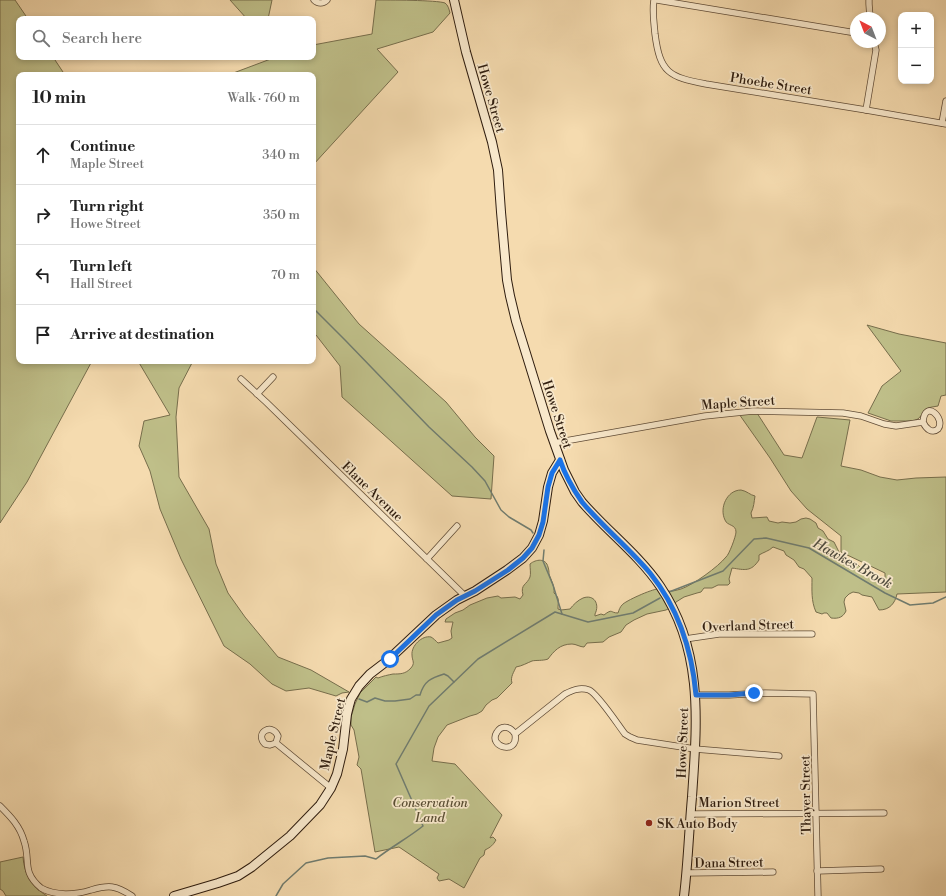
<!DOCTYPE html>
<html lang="en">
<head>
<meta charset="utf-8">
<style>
  body { margin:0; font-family:"Libre Bodoni",serif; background:#f6f6f6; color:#222 }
  .controls { position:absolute; right:12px; top:12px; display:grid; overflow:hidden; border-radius:8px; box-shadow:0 2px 6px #0003 }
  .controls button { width:36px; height:36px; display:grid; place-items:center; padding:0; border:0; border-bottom:1px solid #e0e0e0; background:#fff; color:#222; font:20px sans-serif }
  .compass { position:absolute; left:850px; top:12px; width:36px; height:36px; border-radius:50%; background:#fff; box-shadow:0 2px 6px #0003; rotate:318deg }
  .stop { position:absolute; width:12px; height:12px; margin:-9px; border:3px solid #1a73e8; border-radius:50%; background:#fff }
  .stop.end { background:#1a73e8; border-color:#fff; box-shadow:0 1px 4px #0008 }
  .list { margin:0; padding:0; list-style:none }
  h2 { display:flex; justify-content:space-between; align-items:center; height:52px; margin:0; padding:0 16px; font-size:17px }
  h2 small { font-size:13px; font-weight:400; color:#767676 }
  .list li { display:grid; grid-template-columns:26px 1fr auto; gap:12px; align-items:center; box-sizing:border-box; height:60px; padding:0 16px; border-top:1px solid #e0e0e0 }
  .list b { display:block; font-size:15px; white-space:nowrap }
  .list p { margin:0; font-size:13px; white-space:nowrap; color:#767676 }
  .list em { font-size:13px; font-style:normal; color:#767676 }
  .icon { flex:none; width:22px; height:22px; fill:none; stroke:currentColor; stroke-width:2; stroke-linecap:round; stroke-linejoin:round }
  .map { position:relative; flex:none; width:946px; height:896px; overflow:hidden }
  .search { position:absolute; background:#fff; box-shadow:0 2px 6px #0003; left:16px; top:16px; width:300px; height:44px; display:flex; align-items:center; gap:10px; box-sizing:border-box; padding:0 14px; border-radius:8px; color:#767676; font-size:15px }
  .panel { position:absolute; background:#fff; box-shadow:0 2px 6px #0003; left:16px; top:72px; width:300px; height:292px; border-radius:8px }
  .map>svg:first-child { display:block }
</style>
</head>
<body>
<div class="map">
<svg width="946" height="896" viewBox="0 0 946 896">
  <rect width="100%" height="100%" fill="#f5dbaf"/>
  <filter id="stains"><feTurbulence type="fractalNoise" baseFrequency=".005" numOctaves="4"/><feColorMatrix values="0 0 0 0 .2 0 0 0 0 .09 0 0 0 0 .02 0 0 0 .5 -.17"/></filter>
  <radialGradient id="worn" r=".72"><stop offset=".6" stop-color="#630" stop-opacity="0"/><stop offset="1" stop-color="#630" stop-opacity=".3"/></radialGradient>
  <g fill="#bfbf89" stroke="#776e4c">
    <polygon points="0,0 15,0 28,19 19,19 19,57 53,57 65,75 19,75 19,361 92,361 27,482 0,523"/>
    <polygon points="230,0 272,0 268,19 247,19"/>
    <path d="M376,0C388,0 437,0 445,3C448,5 449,9 450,13L433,32L377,49L398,72L313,165V75H228L276,57H313V45L372,34Z"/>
    <polygon points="313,267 359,324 446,402 475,437 494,456 491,499 452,496 342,397 340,366 316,335 313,333"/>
    <polygon points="867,325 899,334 946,343 946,395 941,396 938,406 932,407 928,408 918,419 913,421 891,421 868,413 882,386 901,371"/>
    <polygon points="138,361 193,361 179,388 176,417 179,477 209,529 216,564 228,593 245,617 278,657 311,670 349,692 342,693 336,696 309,688 286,691 272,684 250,664 224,646 181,559 160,509 150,471 139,446 144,421 170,415"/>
    <path d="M757,413L784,455L802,458L817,417L850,420L841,466L861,470L880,477L897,480L916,478L946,477V592L897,594C895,603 890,610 879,610L872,597L862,595L859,593L853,592L849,594L845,598L844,602L846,611C843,617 839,619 831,618L827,613H824L822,614L816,612C811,601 812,590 812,578L804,569L799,567L794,560L786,555L784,551L773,547C769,551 764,552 759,555V560C751,572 745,570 732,568L729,579L730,583L728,585H718L712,588H704L701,592L697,593L684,597L676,602L672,607L666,610L647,614L634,620L626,625L621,632L609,637L603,642L587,643L584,647C580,647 576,644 572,644C560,644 554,651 548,659C543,661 535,660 532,661C527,663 522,666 516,667C514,672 510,677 512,683L497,698L492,700L486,705L482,711L477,714L470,716L447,725L438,737L434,748L432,761L455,764L502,815L490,838L493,837L496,840C493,845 491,847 485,850L484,855L480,858L464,888L449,879L439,881L437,878L439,874L399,847L375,852L361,769L357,765L359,757L354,730L351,725V717L355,704L360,693L376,677L378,678C383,676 388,675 393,674C400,674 405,674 410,669C416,663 412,661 412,655C411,646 422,635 431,637C433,638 436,641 438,643L449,640L452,638L451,631L453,622H445L446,619L455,613L463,610L470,605L487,598L498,596L501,598L515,597L520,599L523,595C520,584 527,585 530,577C531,574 530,568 530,564C536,559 546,558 548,567C549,570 549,572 549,574C551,580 555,587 554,593C560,598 558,601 558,609L561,610L570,609C573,605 578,600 583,598C594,594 600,604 595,614V616L601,614L604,615C613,608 610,613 618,613C619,610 620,607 622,605C625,601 652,589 658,589C661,589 664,590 667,591C671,592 677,590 681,589C693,585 718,567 726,557C729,555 736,536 736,532C736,524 727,526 725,520C719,508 727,490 741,490C747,491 750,495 755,496C754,502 754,507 751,513L752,518L767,517L769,521L778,523L782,522L790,523L796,522L801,519L806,518L810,519L816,523L818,528L823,531L828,539L834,542L840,554L843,558L847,561L857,564L865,572H869L877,582L885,581V573L841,552V536L807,509L791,491L770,458L739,414Z"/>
    <path d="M23,857C24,874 32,887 47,896H6L3,891L0,889V862Z"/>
  </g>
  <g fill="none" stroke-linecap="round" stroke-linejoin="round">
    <g stroke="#707c6f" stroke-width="1.5">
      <polyline points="313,308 345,340 429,427 472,467 485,481 501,510 509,517 531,530 533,533"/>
      <polyline points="544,550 543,561 553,585 562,614"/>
      <polyline points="669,592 723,571 754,539 766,538 809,548 885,593 910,605 933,603 946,597"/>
      <path d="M359,699L367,702L375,698L385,701H395L410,699L416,695H420C424,681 431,678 444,674L448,676L454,682"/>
      <path d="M276,896L283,884L306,863L328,858L365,856L376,859C391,847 408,838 423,826L396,764L429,706L478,659L555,612L588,622L633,613L660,598"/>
    </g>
    <defs>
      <g id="street">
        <path d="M314,0C318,4 323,4 327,0"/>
        <path d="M654,0C652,11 654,23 655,34C660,73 669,77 706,84L866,110L946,124"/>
        <polyline points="657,0 856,33"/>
        <polyline points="869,0 869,4 870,18"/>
        <polyline points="866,110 876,50 874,42"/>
        <polyline points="942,123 946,101"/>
        <polyline points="241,379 266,402 465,596"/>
        <polyline points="257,394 273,377"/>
        <path d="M554,443L705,416L753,411L843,413L861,416L884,424L896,426L923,422C925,398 946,419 938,429C932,434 926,429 923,422"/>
        <polyline points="427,559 457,526"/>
        <polyline points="685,639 719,634 812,634"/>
        <polyline points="696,695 729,695 765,693 813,694 818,896"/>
        <path d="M515,734C519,756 487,747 497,732C502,724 511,727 515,734L565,694C573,690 580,687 589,690C598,694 618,725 625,734L630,737L637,740L695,749L779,756"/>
        <path d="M276,743L270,745L265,744C254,733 272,722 278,736L276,743L331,788"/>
        <path d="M0,806C10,816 20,826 24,841C31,861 21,871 41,888C55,896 75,895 91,890C98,888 105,886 112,887C119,888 126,892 132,896"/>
        <polyline points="691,814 884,813"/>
        <polyline points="817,871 881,869"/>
        <polyline points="686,873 773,872"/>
      </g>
      <g id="secondary">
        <path d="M454,0L466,52L492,142L498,170L501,212L507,280L510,296L516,321L550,431L564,470L575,492L582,502C607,531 639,555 660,586C704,651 697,722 692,797C689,830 688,863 684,896"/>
        <polyline points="174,896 218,883 238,876 252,867 290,836 320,805 331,788 337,774 343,749 347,714 349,706 351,699 359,686 370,674 387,661 436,615 457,600 475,591 507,570 523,558 532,548 539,535 543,521 548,487 552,473 560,460"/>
      </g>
    </defs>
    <use href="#street" stroke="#604c37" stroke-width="7"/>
    <use href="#secondary" stroke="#2f1d0f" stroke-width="10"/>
    <use href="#street" stroke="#f8e8cb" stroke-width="5.5"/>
    <use href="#secondary" stroke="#f8e8cb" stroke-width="8"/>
  </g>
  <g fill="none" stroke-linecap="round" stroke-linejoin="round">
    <path stroke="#1a73e8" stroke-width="5" d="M390,659L436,615L457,600L475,591L508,570L523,558L532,548L539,535L543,522L548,487L552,473L560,460C565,475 573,489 582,502C603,527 629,548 650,573C679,609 692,650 696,695H729L754,693"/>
  </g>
  <circle fill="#8f2418" stroke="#f8e8cb" stroke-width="1.5" cx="649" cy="823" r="4"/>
  <g text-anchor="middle" stroke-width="3.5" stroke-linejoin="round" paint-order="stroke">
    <g font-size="13" fill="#2f1d0f" stroke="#f8e8cb">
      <text transform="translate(771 83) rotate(9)" y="5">Phoebe Street</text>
      <text transform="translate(492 98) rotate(74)" y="5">Howe Street</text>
      <text transform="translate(738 402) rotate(-4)" y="5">Maple Street</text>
      <text transform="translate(558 414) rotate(72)" y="5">Howe Street</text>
      <text transform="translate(373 491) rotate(44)" y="5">Elane Avenue</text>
      <text transform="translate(748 625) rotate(-2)" y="5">Overland Street</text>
      <text transform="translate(332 734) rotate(-77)" y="5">Maple Street</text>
      <text transform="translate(682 743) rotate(-88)" y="5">Howe Street</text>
      <text transform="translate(805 795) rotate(-91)" y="5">Thayer Street</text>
      <text x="739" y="807">Marion Street</text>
      <text transform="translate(729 862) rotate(-1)" y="5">Dana Street</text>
    </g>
    <g font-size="13" font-style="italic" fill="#5a4e34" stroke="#f8e8cb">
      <text x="430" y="807">Conservation<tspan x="430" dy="15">Land</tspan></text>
    </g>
    <g font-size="13" fill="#2f1d0f" stroke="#f8e8cb" text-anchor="start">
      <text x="657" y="828">SK Auto Body</text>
    </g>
    <g font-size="14" font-style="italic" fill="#504c3f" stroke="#f8e8cb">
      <text transform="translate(853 563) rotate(29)" y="5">Hawkes Brook</text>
    </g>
  </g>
  <rect width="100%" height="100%" filter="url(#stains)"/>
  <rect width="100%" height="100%" fill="url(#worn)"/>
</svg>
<div class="controls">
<button>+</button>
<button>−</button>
</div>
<svg class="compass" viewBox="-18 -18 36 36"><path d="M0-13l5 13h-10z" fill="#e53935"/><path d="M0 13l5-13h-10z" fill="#767676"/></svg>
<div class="stop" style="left:390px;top:659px"></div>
<div class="stop end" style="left:754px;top:693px"></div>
<div class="search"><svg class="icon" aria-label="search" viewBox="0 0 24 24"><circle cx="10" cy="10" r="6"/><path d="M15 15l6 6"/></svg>Search here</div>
<section class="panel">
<h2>10 min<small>Walk · 760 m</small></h2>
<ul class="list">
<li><svg class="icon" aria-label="ahead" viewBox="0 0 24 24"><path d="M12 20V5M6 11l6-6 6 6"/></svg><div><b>Continue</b><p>Maple Street</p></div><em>340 m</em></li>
<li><svg class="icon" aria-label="right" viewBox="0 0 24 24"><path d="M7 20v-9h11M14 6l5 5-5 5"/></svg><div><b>Turn right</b><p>Howe Street</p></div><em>350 m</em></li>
<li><svg class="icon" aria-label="left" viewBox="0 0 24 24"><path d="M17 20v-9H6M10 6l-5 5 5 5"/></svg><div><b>Turn left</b><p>Hall Street</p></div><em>70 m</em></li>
<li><svg class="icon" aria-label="arrive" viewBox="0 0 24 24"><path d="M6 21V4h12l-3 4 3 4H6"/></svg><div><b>Arrive at destination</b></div></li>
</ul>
</section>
</div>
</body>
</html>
